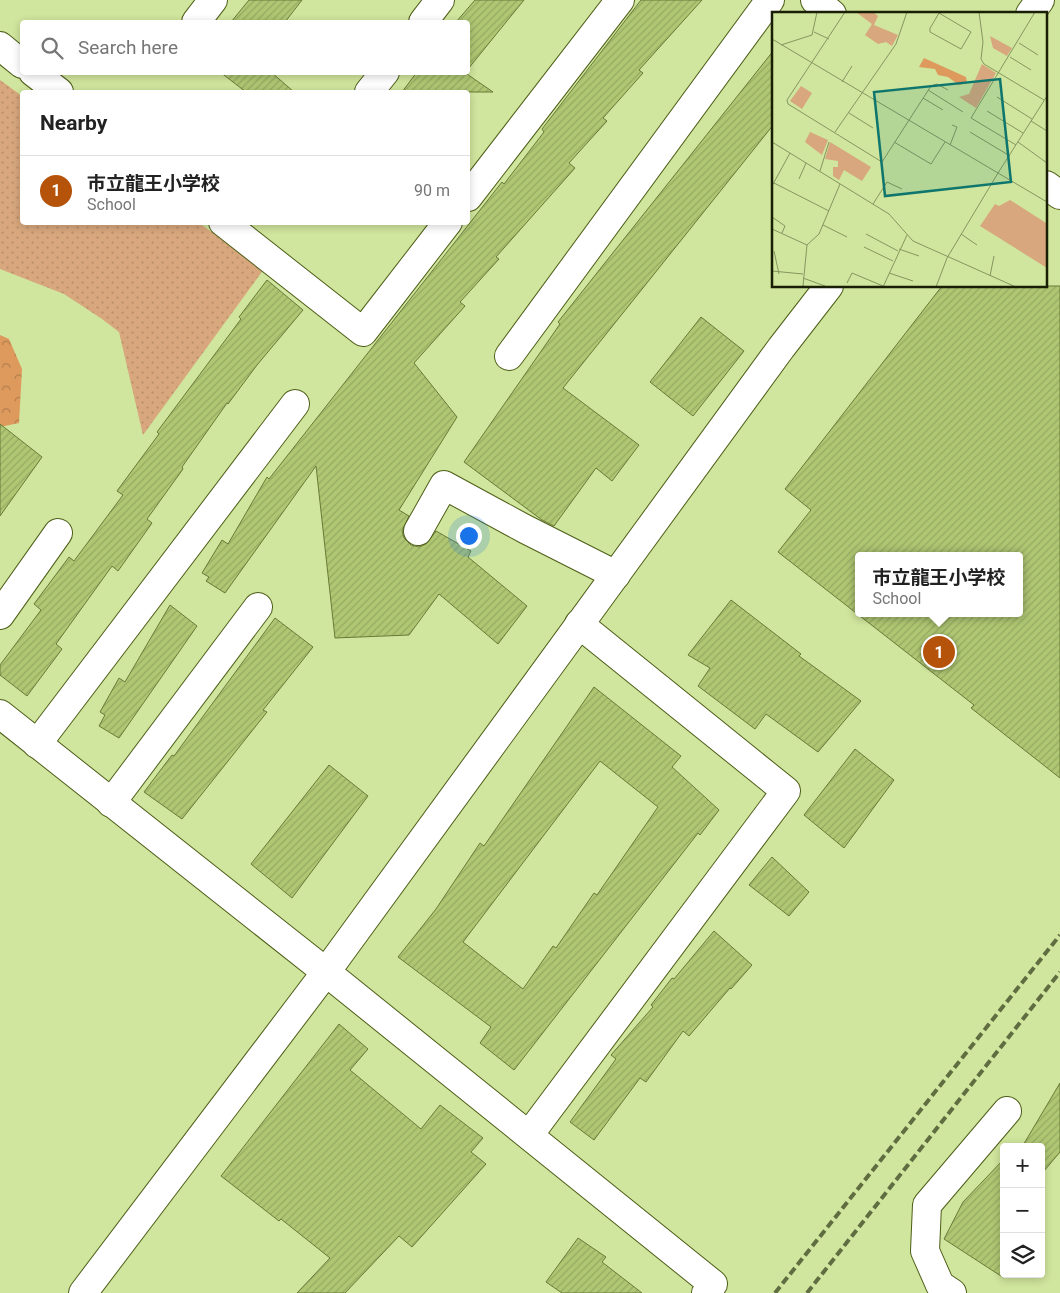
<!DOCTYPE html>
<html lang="en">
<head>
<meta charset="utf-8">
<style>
  body { margin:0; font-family:Roboto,"Noto Sans JP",sans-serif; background:#f2f2f2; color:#222 }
  .controls { position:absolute; right:15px; bottom:15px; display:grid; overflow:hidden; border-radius:5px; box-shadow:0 2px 8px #0003 }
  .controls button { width:45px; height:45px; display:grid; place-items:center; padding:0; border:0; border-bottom:1px solid #e0e0e0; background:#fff; color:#222; font:25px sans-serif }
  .you { position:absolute; left:468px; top:535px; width:18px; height:18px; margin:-12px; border:4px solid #fff; border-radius:50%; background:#1a73e8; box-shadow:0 0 0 8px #1a73e833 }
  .badge { display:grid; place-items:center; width:32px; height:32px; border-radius:50%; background:#b45309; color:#fff; font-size:16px; font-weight:700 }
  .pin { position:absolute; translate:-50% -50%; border:2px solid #fff; box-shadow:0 1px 5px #0006 }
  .popup { position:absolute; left:855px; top:552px; width:168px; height:65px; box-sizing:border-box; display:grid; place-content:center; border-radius:5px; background:#fff; filter:drop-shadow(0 1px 4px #0005); font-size:16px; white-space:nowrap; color:#767676 }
  .popup b { font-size:19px; color:#222 }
  .popup::after { content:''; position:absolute; left:50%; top:100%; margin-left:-10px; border:10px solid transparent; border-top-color:#fff }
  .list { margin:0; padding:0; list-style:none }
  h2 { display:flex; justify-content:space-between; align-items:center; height:65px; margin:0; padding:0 20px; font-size:21px }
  h2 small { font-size:16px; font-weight:400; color:#767676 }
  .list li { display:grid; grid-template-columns:32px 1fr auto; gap:15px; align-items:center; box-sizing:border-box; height:70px; padding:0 20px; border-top:1px solid #e0e0e0 }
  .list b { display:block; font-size:19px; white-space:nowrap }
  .list p { margin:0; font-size:16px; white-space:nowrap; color:#767676 }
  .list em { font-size:16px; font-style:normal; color:#767676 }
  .icon { flex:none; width:28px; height:28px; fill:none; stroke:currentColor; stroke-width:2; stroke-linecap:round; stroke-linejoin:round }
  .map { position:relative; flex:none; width:1060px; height:1293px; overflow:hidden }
  .search { position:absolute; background:#fff; box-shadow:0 2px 8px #0003; left:20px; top:20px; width:450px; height:55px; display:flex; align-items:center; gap:12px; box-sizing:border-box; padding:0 18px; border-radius:5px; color:#767676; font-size:19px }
  .panel { position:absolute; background:#fff; box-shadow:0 2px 8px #0003; left:20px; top:90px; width:450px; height:135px; border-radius:5px }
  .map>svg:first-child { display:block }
</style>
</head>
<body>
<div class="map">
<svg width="1060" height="1293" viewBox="0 0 1060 1293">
  <defs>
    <pattern id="grass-dots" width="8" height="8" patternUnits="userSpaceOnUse" patternTransform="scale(1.25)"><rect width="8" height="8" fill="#d8a77d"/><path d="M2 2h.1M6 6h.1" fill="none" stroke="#b98f6a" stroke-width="1.8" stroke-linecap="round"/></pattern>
    <pattern id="forest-crowns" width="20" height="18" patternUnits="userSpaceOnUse" patternTransform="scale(1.25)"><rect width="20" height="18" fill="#de9a5d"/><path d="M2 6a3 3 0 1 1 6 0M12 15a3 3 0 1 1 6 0" fill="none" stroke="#b37d4b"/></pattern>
    <pattern id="building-hatch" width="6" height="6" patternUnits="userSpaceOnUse" patternTransform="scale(1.25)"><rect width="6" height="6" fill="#afc773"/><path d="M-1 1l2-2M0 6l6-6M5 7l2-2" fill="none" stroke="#96aa62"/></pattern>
  </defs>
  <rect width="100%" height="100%" fill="#d0e59d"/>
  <polygon fill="url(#grass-dots)" points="0,80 22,96 22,222 199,223 264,269 143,435 119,332 102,319 64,294 0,269"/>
  <polygon fill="url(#forest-crowns)" points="0,335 9,339 22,369 19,423 0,427"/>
  <g fill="url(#building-hatch)" stroke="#697a36" fill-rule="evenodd">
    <polygon points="249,0 302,0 285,22 231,22"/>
    <polygon points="475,0 524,0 468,69 468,22 456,22"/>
    <polygon points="641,0 702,0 639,70 643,73 603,118 607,121 569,163 575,168 496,257 499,259 460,302 465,306 414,363 457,417 399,510 409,516 402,531 404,538 411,545 419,547 426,544 436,531 471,551 468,557 527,606 498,644 439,594 409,635 335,638 316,466 225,593 206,581 209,577 202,573 222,540 228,544 267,477 269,479 502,182 504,184 544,132 542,129"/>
    <polygon points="774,50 774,124 563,388 639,445 612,481 596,468 554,526 542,520 464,462 560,324 558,322"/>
    <polygon points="220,72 271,72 294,92 246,92"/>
    <polygon points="417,72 464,72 493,92 402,92"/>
    <polygon points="267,280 303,310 257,365 228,404 227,403 182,467 183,469 147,519 152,523 118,571 112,566 56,644 62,649 27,696 0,675 0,665 41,610 34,604 69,557 74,561 123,495 117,491 159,434 157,432 241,319 239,317"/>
    <path d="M942,286H1060V778L971,708L974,705L778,552L811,510L785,489ZM859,556H1019V613H859Z"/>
    <polygon points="701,317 744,351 693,416 650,382"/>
    <polygon points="0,424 42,457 0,516"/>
    <polygon points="731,600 801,654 799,656 861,701 818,752 766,714 755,729 698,686 710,668 688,655"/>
    <polygon points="170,605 197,626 119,738 99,726 105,715 100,712 119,678 125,682"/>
    <polygon points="275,618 313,647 263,710 267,712 182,819 144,792 172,755 174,756"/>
    <path d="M594,687L681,756L672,767L719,810L700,835L698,833L514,1070L480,1043L491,1027L398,957L436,909L480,843L484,846ZM600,761L658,807L597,895L594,893L556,948L553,946L523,989L463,942Z"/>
    <polygon points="855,749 894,780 844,848 804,815"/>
    <polygon points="329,765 368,796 292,898 251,864"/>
    <polygon points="772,857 809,892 789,916 749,885"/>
    <polygon points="714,931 752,965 731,989 730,988 689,1036 683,1031 646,1082 640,1078 594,1140 570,1122 616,1059 611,1055 653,1007 651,1005 672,978 674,979"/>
    <polygon points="339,1024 368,1049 350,1070 421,1129 440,1105 483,1138 471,1152 486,1164 412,1247 399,1236 345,1293 297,1293 330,1258 281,1219 279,1221 221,1176"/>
    <polygon points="1060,1083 1060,1152 1044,1171 1041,1168 1041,1147 1022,1147"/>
    <polygon points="1004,1159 1004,1278 944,1239 963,1202"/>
    <polygon points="578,1238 606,1257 602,1262 642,1293 562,1293 546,1282"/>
  </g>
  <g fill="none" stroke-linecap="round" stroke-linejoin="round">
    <defs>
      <g id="minor">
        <polyline points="815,0 832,14"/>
        <polyline points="1030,14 1040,0"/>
        <polyline points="196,22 213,0"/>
        <polyline points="423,22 440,0"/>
        <polyline points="0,46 22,64"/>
        <polyline points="33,72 59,92"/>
        <polyline points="369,92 385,72"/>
        <polyline points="1046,185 1060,195"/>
        <polyline points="468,197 620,0"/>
        <polyline points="223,222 363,332 448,222"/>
        <polyline points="509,356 770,0"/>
        <polyline points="418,531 444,485 525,529 616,575"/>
        <polyline points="0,615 58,533"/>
        <polyline points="0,714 326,972 713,1284 706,1293"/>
        <polyline points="37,744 295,404"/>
        <polyline points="111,803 258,607"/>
        <polyline points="529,1135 786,791 579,624"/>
        <polyline points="83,1293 326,972 781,348 829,286"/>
        <polyline points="952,1293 940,1285 925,1251 927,1205 1007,1111"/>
      </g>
    </defs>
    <use href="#minor" stroke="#4e5e18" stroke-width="30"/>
    <use href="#minor" stroke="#fff" stroke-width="28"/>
    <g stroke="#606d40" stroke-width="4" stroke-dasharray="8 4" stroke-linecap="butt">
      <polyline points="775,1293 1060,935"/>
      <polyline points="807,1293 1060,972"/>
    </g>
  </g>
  <g transform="translate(772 12)">
    <rect width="275" height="275" fill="#d0e59d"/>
    <path d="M84,0H101L106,4L102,13L126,23L120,34L114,30L106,32L93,23L100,12ZM218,24L240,36L235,44L221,36ZM210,52L224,61L204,96L187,85L197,82ZM38,120L56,128L50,143L33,130ZM58,130L99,155L90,169L72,158L67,168L61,164V155H66V149L53,147Z" fill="#d8a77d"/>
    <path d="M152,46L194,65L195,71L187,73L176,65L166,63L163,57L147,55Z" fill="#de9a5d"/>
    <path d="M29,74L40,81L30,97L18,89ZM238,188L274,211L275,256L208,214L223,192L227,194Z" fill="#d8a77d"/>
    <path fill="none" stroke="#869660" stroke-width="1" d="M73,0L15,88L16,92L110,150L159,74L165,72L176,78M166,0L167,1L194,17L199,20L189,37L158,20V16L160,13L167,1V0M207,0L211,30L209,47L212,52L272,88M42,20L57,27M0,27L226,161L275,84M247,31L266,43M9,33L40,23L45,0M238,45L259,58M70,70L80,54M156,78L191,100M225,85L260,107M151,86L171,98M215,99L251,121M77,101L101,116M259,109L275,119M63,120L124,32L135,0M198,120L238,144M0,130L117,202L141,229L244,275M122,130L159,152L173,130M246,130L275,151M178,133L185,115L180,113M244,133L199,106L263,0M48,159L57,130M27,167L34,151M2,171L57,199M0,174L18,141M101,192L115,170L130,177M0,205L13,214L10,221M51,213L75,225M0,217L35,233M94,222L126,239M189,222L205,233M92,235L121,249M127,237L147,244M2,239L7,262M0,259L31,262M117,261L141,269M218,264L222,244M31,266L53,274M75,271L80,261L111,274M28,275L31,274L35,233L47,222L68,172M111,275L135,223M164,275L175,246L226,161L275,190"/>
    <path fill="#0f766e" fill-opacity="0.15" stroke="#0f766e" stroke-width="2.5" d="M228,67L239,170L113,184L102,80Z"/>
    <rect width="275" height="275" fill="none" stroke="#181f04" stroke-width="2.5"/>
  </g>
</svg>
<div class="controls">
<button>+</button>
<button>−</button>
<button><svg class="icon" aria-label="layers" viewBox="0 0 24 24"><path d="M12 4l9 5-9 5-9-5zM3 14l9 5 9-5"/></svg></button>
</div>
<div class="you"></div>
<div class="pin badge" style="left:939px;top:652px">1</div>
<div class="popup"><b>市立龍王小学校</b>School</div>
<div class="search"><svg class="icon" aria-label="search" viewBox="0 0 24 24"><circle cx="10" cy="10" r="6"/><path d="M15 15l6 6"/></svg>Search here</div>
<section class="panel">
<h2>Nearby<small></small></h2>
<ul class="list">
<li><span class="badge">1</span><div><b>市立龍王小学校</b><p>School</p></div><em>90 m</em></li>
</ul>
</section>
</div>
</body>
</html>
